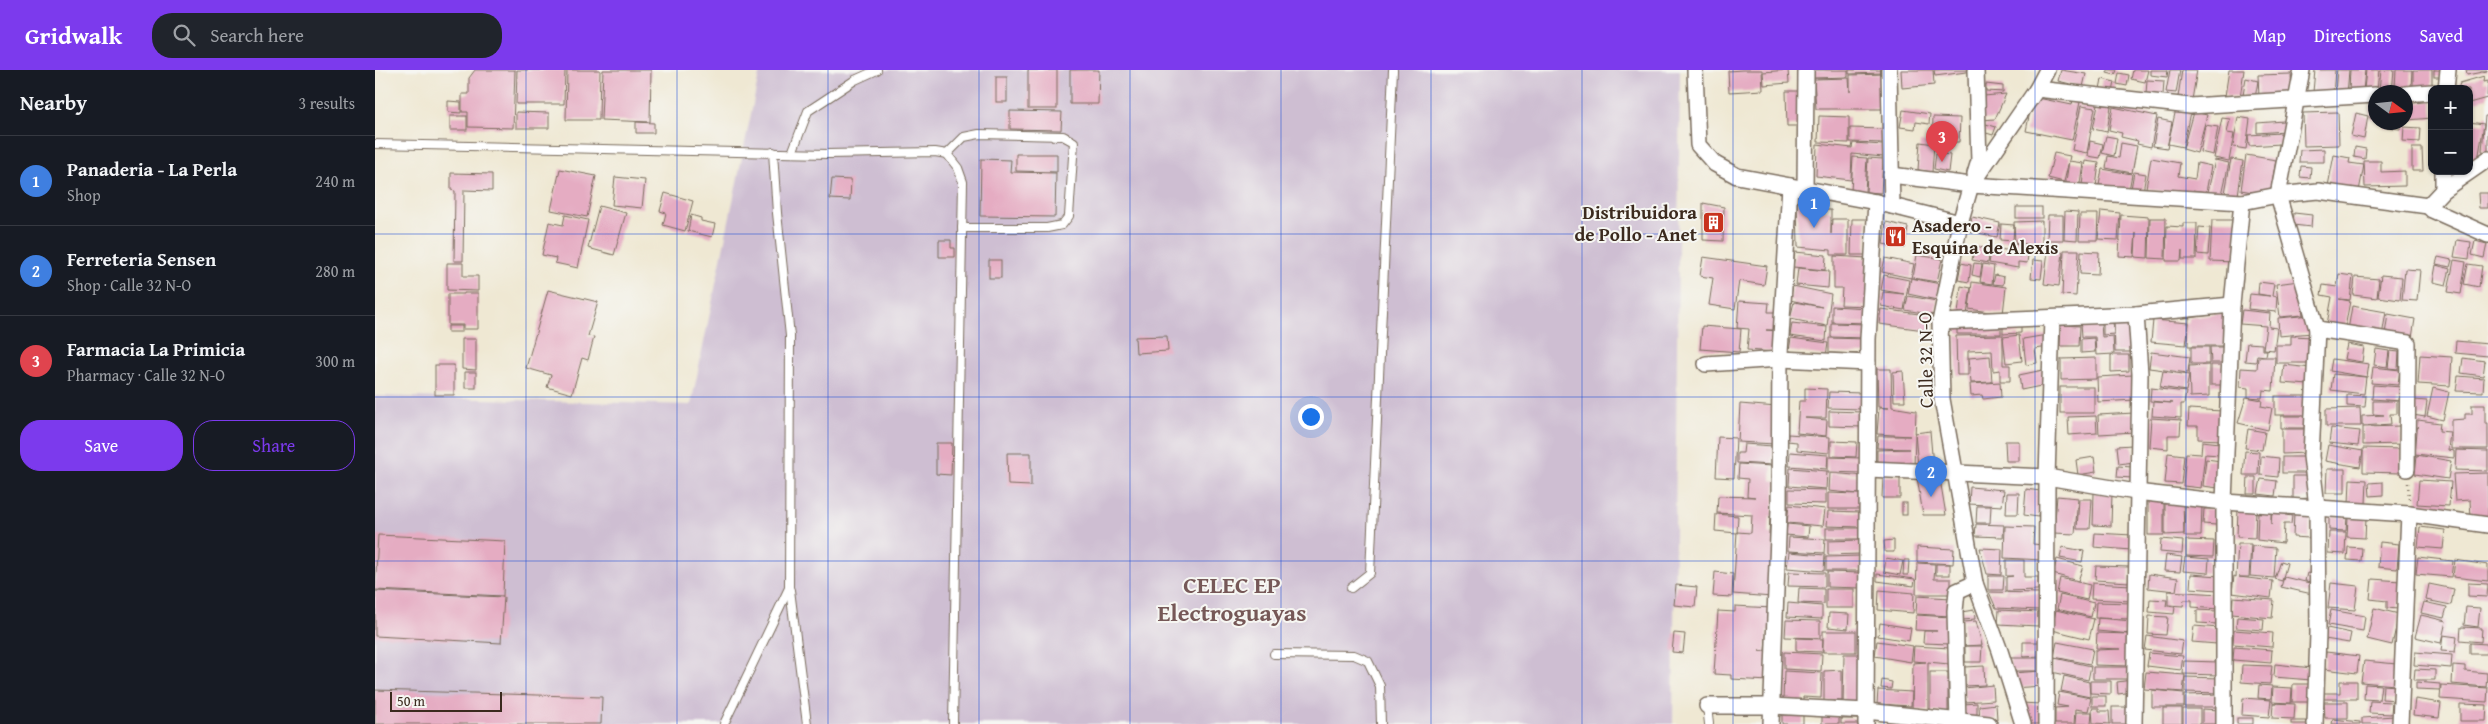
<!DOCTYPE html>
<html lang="en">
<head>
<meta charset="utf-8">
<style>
  body { margin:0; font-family:"Gentium Book Plus",serif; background:#20242c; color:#f1f3f6 }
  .controls { position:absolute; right:15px; top:15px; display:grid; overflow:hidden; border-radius:10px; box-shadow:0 1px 4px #0004 }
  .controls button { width:45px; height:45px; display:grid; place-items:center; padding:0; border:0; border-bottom:1px solid #363941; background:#171b24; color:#f1f3f6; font:25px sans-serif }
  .compass { position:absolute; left:1993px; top:15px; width:45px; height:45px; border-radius:50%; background:#171b24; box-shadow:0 1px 4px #0004; rotate:105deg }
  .scale { position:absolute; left:15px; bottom:12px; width:112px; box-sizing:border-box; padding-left:5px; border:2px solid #3b2a1e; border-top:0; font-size:14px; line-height:18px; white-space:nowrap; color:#3b2a1e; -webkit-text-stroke:4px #f6f6f2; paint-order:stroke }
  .you { position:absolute; left:935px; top:346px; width:18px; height:18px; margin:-12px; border:4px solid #fff; border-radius:50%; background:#1a73e8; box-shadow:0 0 0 8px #1a73e833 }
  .badge { display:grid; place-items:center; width:32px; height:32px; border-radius:50%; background:#7c3aed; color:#fff; font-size:16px; font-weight:700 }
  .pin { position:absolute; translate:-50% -41px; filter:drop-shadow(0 1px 2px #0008) }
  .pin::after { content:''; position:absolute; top:26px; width:18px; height:15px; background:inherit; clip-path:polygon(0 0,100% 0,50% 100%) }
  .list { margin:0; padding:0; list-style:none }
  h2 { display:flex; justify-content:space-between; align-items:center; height:65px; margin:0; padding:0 20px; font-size:21px }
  h2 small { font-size:16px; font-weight:400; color:#9ea1a6 }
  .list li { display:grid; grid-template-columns:32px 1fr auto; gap:15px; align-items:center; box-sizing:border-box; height:90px; padding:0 20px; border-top:1px solid #363941 }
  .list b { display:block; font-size:19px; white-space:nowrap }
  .list p { margin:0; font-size:16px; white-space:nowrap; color:#9ea1a6 }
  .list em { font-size:16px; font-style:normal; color:#9ea1a6 }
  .actions { display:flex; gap:10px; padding:15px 20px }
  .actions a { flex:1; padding:11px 0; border:1px solid #7c3aed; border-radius:20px; text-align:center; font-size:18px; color:#7c3aed }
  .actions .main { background:#7c3aed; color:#fff }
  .icon { flex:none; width:28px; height:28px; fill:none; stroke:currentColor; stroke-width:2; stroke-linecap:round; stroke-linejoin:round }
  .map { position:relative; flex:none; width:2113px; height:654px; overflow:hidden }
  header { display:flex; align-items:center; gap:30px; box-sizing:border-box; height:70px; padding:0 25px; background:#7c3aed; color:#fff }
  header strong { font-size:24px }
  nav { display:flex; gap:28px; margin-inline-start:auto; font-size:18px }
  .search { width:350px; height:45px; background:#20242c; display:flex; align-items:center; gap:12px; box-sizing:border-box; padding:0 18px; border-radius:20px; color:#9ea1a6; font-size:19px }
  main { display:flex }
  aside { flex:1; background:#171b24 }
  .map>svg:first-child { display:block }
</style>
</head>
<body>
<header>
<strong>Gridwalk</strong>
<div class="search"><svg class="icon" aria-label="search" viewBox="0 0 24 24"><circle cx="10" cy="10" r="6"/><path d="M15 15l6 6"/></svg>Search here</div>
<nav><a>Map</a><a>Directions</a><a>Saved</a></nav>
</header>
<main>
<aside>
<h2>Nearby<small>3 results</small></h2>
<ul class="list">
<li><span class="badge" style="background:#3f7fe0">1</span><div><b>Panaderia - La Perla</b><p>Shop</p></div><em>240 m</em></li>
<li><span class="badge" style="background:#3f7fe0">2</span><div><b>Ferreteria Sensen</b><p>Shop · Calle 32 N-O</p></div><em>280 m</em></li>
<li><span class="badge" style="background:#e0444e">3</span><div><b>Farmacia La Primicia</b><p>Pharmacy · Calle 32 N-O</p></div><em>300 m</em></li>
</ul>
<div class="actions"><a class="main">Save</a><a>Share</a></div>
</aside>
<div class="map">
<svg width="2113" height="654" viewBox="0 0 2113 654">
  <rect width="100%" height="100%" fill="#f6f6f2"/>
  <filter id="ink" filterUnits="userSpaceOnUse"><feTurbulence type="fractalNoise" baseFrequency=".02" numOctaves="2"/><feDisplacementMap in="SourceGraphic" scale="10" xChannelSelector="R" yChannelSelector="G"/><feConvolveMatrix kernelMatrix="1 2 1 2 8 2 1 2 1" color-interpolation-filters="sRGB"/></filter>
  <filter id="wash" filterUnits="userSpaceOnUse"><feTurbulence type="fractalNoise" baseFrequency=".0096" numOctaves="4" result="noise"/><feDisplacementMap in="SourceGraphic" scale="20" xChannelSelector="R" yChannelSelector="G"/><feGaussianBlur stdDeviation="1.12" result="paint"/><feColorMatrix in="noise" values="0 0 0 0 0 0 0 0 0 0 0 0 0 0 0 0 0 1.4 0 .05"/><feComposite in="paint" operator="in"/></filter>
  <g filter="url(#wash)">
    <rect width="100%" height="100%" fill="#efe8d3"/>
    <polygon fill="#cebed2" points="385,0 1305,0 1298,654 0,654 0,326 316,335"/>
    <g id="blocks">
      <g fill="#e5acc2">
        <polygon points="100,0 140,0 138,58 93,57 93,42 87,42 87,24 94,24 94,8"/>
        <polygon points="142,0 190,0 189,34 141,34"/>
        <polygon points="192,0 225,0 224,50 191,50"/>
        <polygon points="228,0 276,0 275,52 226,50"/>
        <rect x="653" y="0" width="29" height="39"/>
        <polygon points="695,0 724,0 723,34 695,34"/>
        <polygon points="1367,0 1387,0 1388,20 1354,22 1353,1"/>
        <polygon points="1413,0 1414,13 1389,15 1388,2"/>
        <polygon points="1438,0 1473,0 1473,7 1438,8"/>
        <polygon points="1474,0 1509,0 1509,3 1474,4"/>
        <polygon points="1526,0 1558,0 1559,15 1527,18"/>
        <polygon points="1559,0 1598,0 1599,1 1560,6"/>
        <polygon points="1686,0 1711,4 1708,17 1683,11"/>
        <polygon points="1733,0 1742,0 1740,5 1732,3"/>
        <polygon points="1758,0 1773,0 1770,12 1756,9"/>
        <polygon points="1775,0 1793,0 1792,7 1775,5"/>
        <polygon points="1795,0 1805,0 1801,23 1791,22"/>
        <polygon points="1807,0 1822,0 1817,30 1803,27"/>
        <polygon points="1854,0 1869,0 1865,28 1850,26"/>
        <polygon points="1940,0 1960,0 1958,23 1938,22"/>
        <polygon points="1962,0 1974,0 1972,25 1960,24"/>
        <polygon points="1975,0 1990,0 1988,22 1974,21"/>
        <polygon points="1991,0 2004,0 2002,21 1989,19"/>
        <polygon points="2006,0 2019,0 2017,22 2004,21"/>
        <polygon points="2021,0 2037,0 2036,18 2020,17"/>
        <rect x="2038" y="0" width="19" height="18"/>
        <rect x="2059" y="0" width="12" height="7"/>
        <polygon points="2091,0 2112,0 2112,1 2092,5"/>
        <polygon points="1744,3 1754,5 1752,16 1742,14"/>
        <polygon points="1509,4 1510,39 1441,39 1439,9 1474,8 1475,22 1475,5"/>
        <polygon points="1916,4 1917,27 1884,28 1883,5"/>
        <polygon points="2109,6 2108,12 2113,11 2112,28 2094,33 2094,19 2083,19 2085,13"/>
        <rect x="621" y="7" width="11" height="25"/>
        <polygon points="1871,8 1883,11 1880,28 1868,25"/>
        <polygon points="1727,9 1740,12 1738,22 1725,19"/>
        <polygon points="1772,10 1789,11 1788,25 1771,24"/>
        <polygon points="1611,14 1628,16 1628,22 1611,21"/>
        <polygon points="1411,21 1423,21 1424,56 1412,56"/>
        <polygon points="1631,24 1620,49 1607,50 1609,26"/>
        <polygon points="1658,27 1697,35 1698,30 1705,32 1697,70 1651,61"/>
        <polygon points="1998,29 2000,30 2000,49 1995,48"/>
        <polygon points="73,31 86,32 86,43 73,42"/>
        <polygon points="2057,31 2057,48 2033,50 2031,34"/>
        <polygon points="1723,34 1736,36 1732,62 1718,59"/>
        <polygon points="1706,36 1720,38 1712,83 1697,80"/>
        <polygon points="1738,37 1782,46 1776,77 1762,74 1763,71 1746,67 1747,63 1734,60"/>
        <polygon points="1801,39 1815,42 1808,77 1793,74"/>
        <polygon points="1528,40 1555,44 1554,54 1541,52 1540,59 1525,57"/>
        <polygon points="635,41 687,42 686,60 635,59"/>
        <polygon points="141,42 174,43 174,58 141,58"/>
        <polygon points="1818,42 1832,45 1822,83 1808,79"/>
        <polygon points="1963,42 1964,75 1929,76 1928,43"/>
        <polygon points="1981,43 1993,46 1989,69 1976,66"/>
        <rect x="75" y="46" width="17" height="14"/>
        <polygon points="1444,46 1474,47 1474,73 1443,72"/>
        <polygon points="2110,46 2113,46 2113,82 2107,81"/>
        <polygon points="1558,47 1585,48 1584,72 1557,72"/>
        <polygon points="1863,47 1875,49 1871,79 1858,77"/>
        <polygon points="1847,48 1855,49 1852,63 1859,64 1854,91 1839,88"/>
        <polygon points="1783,49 1797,52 1792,78 1778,76"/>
        <polygon points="1909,51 1910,61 1882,63 1882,53"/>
        <polygon points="261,52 279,53 279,63 261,63"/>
        <polygon points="2011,52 2026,52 2025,59 2010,57"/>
        <polygon points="2094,52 2109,54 2103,90 2094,89"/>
        <polygon points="1611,54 1621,57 1618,65 1608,62"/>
        <polygon points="1830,55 1843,57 1838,85 1825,82"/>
        <polygon points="2029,57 2046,58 2045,72 2028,71"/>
        <polygon points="1475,58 1509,59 1509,73 1475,72"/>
        <polygon points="1906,63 1906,74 1874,76 1873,65"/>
        <polygon points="1731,66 1742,68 1739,86 1727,83"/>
        <polygon points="1715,71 1728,74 1725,88 1713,86"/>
        <polygon points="1545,72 1559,74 1557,102 1543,100"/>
        <polygon points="1478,73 1508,75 1508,87 1477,84 1476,110 1441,106 1442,74 1477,78"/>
        <polygon points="1746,73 1762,76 1757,103 1731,98 1733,86 1744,88"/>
        <polygon points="1980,77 1991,79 1990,89 1979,87"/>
        <polygon points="2037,78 2047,78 2048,101 2037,101"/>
        <polygon points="1949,79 1949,92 1924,92 1925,80"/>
        <polygon points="1561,83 1575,85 1573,102 1559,99"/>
        <polygon points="1679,83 1695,86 1689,112 1673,108"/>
        <polygon points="641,84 682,84 682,102 641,101"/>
        <polygon points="1871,85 1901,90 1895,125 1866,120"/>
        <polygon points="1959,85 1975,88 1974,93 1989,95 1984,121 1953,116"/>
        <polygon points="1478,87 1492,88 1490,122 1476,121"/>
        <polygon points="1493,88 1508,89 1506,123 1491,122"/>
        <polygon points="1776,88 1805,93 1803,106 1820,109 1822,93 1836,96 1831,122 1818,120 1816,127 1771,118"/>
        <polygon points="606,89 636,90 635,102 681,103 680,147 605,146"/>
        <polygon points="1856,89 1868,91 1863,125 1850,123"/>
        <polygon points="1840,90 1854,93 1846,129 1832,126"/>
        <polygon points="1694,91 1708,93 1704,120 1690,118"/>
        <polygon points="1710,91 1724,93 1721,117 1707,115"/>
        <polygon points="1989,91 2006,91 2006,102 2030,101 2030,116 1990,117"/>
        <polygon points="1926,96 1936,97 1935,108 1925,107"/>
        <polygon points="185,99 221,106 212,147 176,140"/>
        <polygon points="1727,99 1757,104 1754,120 1724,115"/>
        <polygon points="1759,102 1771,104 1768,122 1756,119"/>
        <polygon points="76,103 117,104 117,121 89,120 88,191 79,191 80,121 76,120"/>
        <polygon points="240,107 270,110 267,138 237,135"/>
        <polygon points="457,109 476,110 475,130 455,129"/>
        <polygon points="290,123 318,131 310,161 288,155 291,143 285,141"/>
        <polygon points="2103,123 2113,123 2113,138 2104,138"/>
        <polygon points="1422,132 1440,132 1441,140 1456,140 1456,164 1457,149 1473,149 1473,185 1456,185 1456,180 1423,177"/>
        <polygon points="1328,133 1349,137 1348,171 1328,170"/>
        <polygon points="224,136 251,143 239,185 213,178"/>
        <rect x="1641" y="137" width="26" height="11"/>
        <polygon points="1690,141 1703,142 1702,170 1689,169"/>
        <polygon points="1726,141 1745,143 1743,170 1723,169"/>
        <polygon points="1919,143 1937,145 1936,157 1918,155"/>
        <polygon points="1705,144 1723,144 1722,170 1704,170"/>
        <polygon points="190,145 213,150 203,198 180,193 181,188 167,185 174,152 188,155"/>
        <polygon points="316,145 326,148 326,151 340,154 337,167 313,161"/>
        <polygon points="1673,145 1688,145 1688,170 1672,170"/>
        <polygon points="1746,145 1774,147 1773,188 1760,187 1761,163 1759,187 1744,186"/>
        <polygon points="1597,147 1625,153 1622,167 1594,161"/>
        <polygon points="1775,148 1791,148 1790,189 1774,188"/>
        <polygon points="1477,149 1492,149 1491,185 1476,185"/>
        <polygon points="1837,150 1862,150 1860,192 1835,191"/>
        <polygon points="1667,151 1667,177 1640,172 1639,152"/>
        <polygon points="1511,152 1533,157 1530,178 1508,174"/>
        <polygon points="1808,153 1822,153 1821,189 1807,189 1807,180 1806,191 1791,191 1792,156 1808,157"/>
        <polygon points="1626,154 1639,155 1638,171 1625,170"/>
        <polygon points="1824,157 1835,158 1833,185 1822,184"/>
        <polygon points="564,170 576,170 576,178 580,178 580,187 564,187"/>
        <polygon points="2082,170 2096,172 2094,189 2079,187"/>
        <polygon points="2100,171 2112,174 2109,188 2097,185"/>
        <polygon points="1638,174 1644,175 1644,187 1645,176 1654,177 1652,193 1643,192 1643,198 1614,193 1617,178 1637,181"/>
        <polygon points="1600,176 1615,179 1613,193 1597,190"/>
        <polygon points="1673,180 1688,182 1684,216 1669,214"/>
        <polygon points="1689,180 1704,180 1701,226 1687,225"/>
        <polygon points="1706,181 1724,182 1723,205 1705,204"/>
        <polygon points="1420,182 1451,185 1450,200 1418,197"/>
        <polygon points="1542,185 1567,189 1562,212 1538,208"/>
        <polygon points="1459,186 1492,188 1493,236 1466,235 1467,218 1459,218"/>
        <polygon points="1328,187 1392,196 1389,215 1364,211 1360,239 1334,235 1338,208 1325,206"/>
        <polygon points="2063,187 2077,190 2075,197 2061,194"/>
        <polygon points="1510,188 1539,194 1536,208 1507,202"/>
        <rect x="614" y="190" width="12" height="18"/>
        <polygon points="1658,190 1668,191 1666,209 1656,208"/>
        <polygon points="2079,190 2091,192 2086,224 2073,222"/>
        <polygon points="72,193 88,193 88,206 103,206 103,221 72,220"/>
        <polygon points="1586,193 1596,195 1594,212 1583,210"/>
        <polygon points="1599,193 1607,194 1605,207 1597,205"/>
        <polygon points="1608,194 1619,196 1617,214 1605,212"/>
        <polygon points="2093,194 2107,196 2104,217 2089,214"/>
        <polygon points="2061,195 2075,199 2071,215 2058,212"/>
        <polygon points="1423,198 1454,201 1453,218 1421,215"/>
        <polygon points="2030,199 2045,200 2042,231 2027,230"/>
        <polygon points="1964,204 1978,206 1975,230 1964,229 1975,231 1970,258 1952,254 1957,227 1946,225 1948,215 1962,217"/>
        <polygon points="1509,205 1534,210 1529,240 1506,236 1508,222 1529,224 1506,220"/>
        <polygon points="1620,205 1629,207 1628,215 1618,214"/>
        <polygon points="2006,205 2027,207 2025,230 2003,227"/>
        <polygon points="1980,207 2004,209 2002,228 1978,225"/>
        <polygon points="1536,208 1565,214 1562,230 1533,224"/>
        <polygon points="1924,211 1928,245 1905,247 1901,214"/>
        <polygon points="1597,212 1631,217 1628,244 1594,239"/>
        <polygon points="1884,212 1899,214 1897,226 1902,227 1901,242 1873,239 1875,224 1895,226 1883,224"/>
        <polygon points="1418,216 1456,224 1452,256 1415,249 1419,232 1447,237 1415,230"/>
        <polygon points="1586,216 1596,218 1592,245 1583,244"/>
        <polygon points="173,220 223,232 213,266 219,267 213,290 207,288 197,324 172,317 176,305 151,298"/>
        <polygon points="89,223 103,223 103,259 88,259 88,255 73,255 73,224 89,224"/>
        <polygon points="1533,226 1562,231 1560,245 1530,240"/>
        <polygon points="1364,231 1394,233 1393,242 1402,242 1401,260 1391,260 1402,261 1400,282 1372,280 1374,259 1362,258"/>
        <polygon points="1457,236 1493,238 1492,253 1457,252"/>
        <polygon points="1977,236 2011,242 2007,266 1973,260"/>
        <polygon points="1506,239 1559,246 1557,261 1504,254"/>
        <polygon points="1867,240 1895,243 1894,257 1902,258 1899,280 1888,279 1891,256 1865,254"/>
        <polygon points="1850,243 1849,276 1813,276 1814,248"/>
        <polygon points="2013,244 2040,249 2037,268 2010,264"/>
        <polygon points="1936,245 1937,263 1904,266 1903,248"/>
        <polygon points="1756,249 1757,282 1740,282 1739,250"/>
        <polygon points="1778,250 1814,253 1811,275 1776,272"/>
        <polygon points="1728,252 1738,252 1739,264 1728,265"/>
        <polygon points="1417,253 1452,257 1451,271 1415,266"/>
        <polygon points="1456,253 1491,254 1491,268 1456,267"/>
        <polygon points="1582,253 1626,254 1626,264 1582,264"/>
        <polygon points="1706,253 1726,253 1727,267 1738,266 1739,284 1721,285 1720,267 1707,267"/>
        <polygon points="1628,254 1646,254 1646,263 1628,264"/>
        <polygon points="1686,255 1705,256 1704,276 1685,276"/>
        <rect x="73" y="256" width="14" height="6"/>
        <polygon points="1327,256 1366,259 1364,282 1325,279"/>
        <polygon points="1628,265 1628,295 1635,295 1635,311 1625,311 1625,300 1618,301 1617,280 1593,281 1593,305 1582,305 1581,266"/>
        <polygon points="1644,265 1647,291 1631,293 1628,267"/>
        <polygon points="1672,265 1674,277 1660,279 1662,293 1651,295 1648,269"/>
        <polygon points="792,266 793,281 761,283 760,267"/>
        <polygon points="1916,266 1938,267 1938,293 1901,293 1901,275 1916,275"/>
        <polygon points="1416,268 1453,273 1451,286 1414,281"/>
        <polygon points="1454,268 1491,269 1491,284 1454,283"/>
        <polygon points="1719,268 1720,282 1706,283 1706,269"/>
        <polygon points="87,269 101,269 101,300 87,299"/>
        <polygon points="2081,271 2113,274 2113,286 2080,283"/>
        <polygon points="1872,273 1887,274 1887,280 1892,280 1891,286 1882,285 1881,292 1870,291"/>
        <polygon points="1972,274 1989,277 1987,292 1969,289"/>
        <rect x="1816" y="277" width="18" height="17"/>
        <polygon points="1835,277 1849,277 1849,293 1836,293"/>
        <polygon points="2001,279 2014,281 2012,297 1999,295"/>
        <polygon points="2015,281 2024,282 2023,299 2013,298"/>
        <polygon points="1776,282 1815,287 1813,303 1774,298"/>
        <polygon points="1736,285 1754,285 1754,301 1736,302"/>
        <polygon points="2045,285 2077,287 2075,316 2043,314"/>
        <polygon points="1615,286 1617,312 1596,313 1594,288"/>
        <polygon points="1883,287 1900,287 1898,321 1888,320 1887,328 1873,327 1873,318 1865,317 1866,298 1882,299"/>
        <polygon points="1721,288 1721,309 1686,310 1686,289"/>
        <polygon points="2088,288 2110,291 2108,306 2086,303"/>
        <polygon points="1957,289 1994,294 1992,307 1955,301"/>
        <rect x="60" y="295" width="19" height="30"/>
        <polygon points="1834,295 1834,326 1815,327 1814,296"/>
        <rect x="1836" y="295" width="15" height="20"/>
        <polygon points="1909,295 1936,298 1934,315 1907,313"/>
        <polygon points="1998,297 2025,300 2023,315 1996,313"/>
        <polygon points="1502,299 1516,299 1517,337 1541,341 1539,395 1502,396 1502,380 1534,379 1502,378 1503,366 1535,366 1502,364 1504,338 1514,338 1503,337"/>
        <polygon points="1668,300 1671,315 1646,320 1644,305"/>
        <polygon points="1528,301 1530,331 1519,331 1518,302"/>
        <polygon points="1788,301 1814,305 1811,321 1785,317"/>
        <rect x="90" y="302" width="11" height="16"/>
        <polygon points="1958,304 1991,307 1989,324 1956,320"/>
        <polygon points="1758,305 1760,330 1723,332 1722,307"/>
        <polygon points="2083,306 2109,308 2108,322 2081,321"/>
        <polygon points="1625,312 1626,327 1608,329 1607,325 1596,326 1595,314"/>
        <polygon points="1998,315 2027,317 2026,331 1997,329"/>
        <rect x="1685" y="317" width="34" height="26"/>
        <polygon points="1430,318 1452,319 1451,348 1430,348 1452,350 1451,366 1422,363 1424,331 1430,331"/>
        <polygon points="1776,318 1811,322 1809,334 1806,334 1806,348 1777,346 1778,332 1798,333 1775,331"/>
        <polygon points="2058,318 2074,322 2068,350 2052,346"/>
        <polygon points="1454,322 1487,323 1486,339 1453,338"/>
        <polygon points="1972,325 1991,326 1990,337 1972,336"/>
        <rect x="1900" y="326" width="36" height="19"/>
        <polygon points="1871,327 1887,330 1886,336 1897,338 1893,360 1863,353"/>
        <polygon points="2039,330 2052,331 2050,347 2038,345"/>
        <polygon points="1998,331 2022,331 2022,344 2015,344 2016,354 1987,356 1987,346 2009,345 1998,344"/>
        <polygon points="1365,334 1402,337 1400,374 1363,372"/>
        <polygon points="2097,335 2110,335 2110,353 2113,353 2113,379 2076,379 2076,350 2090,349 2090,344 2097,344"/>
        <polygon points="1985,338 1986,356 1951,356 1951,339"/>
        <polygon points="1814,339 1847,341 1846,370 1823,369 1823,356 1813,356"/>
        <polygon points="1454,341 1488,342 1488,357 1454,356"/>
        <polygon points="1759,343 1760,362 1724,364 1723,345"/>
        <polygon points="1721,346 1722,363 1694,365 1693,347"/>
        <rect x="1906" y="346" width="30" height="12"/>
        <polygon points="1776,348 1806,350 1805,365 1793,365 1793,379 1774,377"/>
        <polygon points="2043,350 2065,353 2064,361 2075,362 2073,380 2079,381 2079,388 2040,384"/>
        <polygon points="2025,356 2026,374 1988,375 1988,357"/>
        <polygon points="1956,358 1985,361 1983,376 1954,373"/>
        <polygon points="1873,359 1890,362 1887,380 1870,378"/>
        <polygon points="1907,359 1933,359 1933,383 1907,384"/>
        <polygon points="1555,361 1558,396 1543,397 1540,363"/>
        <polygon points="1413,364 1455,367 1454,383 1422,380 1422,372 1412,371"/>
        <polygon points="1343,367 1361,368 1359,408 1341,407"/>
        <polygon points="1456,371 1482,372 1481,387 1456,386"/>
        <polygon points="1630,371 1644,371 1644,391 1631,391"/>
        <polygon points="1827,371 1845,373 1844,385 1830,384 1826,418 1808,416 1811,383 1826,384"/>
        <polygon points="561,373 577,373 576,405 561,404"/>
        <polygon points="1369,374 1398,376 1397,395 1362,393 1362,383 1368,383"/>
        <polygon points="1757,375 1759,392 1744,394 1742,376"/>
        <polygon points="1953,375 1988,381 1985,397 1950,391"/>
        <polygon points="1988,378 2026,379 2026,403 1988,402"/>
        <polygon points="2081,380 2113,381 2113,401 2080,400"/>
        <polygon points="1870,381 1884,382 1883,405 1868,405"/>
        <polygon points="1415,382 1453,385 1452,399 1414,396"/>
        <polygon points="632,383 656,383 656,416 633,415"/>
        <polygon points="1793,383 1809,385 1806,414 1790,413"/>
        <polygon points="2042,385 2076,391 2073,409 2040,404"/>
        <polygon points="1886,386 1904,388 1903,407 1885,405"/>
        <polygon points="1453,387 1487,388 1486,403 1453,402"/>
        <polygon points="1719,387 1721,402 1703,405 1701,390"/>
        <rect x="1907" y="387" width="25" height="16"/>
        <polygon points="1831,389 1846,391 1843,418 1828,416"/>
        <polygon points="1364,394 1397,396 1396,410 1401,411 1398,446 1395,446 1394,464 1400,464 1397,527 1358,524 1362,462 1376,463 1377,445 1342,443 1343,426 1380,427 1372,426 1373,409 1363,408"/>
        <polygon points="1743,396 1757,397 1757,408 1742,407"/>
        <polygon points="1415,398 1452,401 1451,419 1414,416"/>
        <polygon points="1952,399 1970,399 1970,423 1951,423"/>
        <polygon points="1455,403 1491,406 1486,439 1453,439 1453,423 1484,424 1454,421"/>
        <polygon points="2113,403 2113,447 2096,448 2095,430 2080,431 2078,404"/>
        <polygon points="1508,406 1525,406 1525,428 1507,428"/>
        <polygon points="1918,406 1935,406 1935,428 1918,429"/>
        <polygon points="1542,407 1565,409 1571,445 1548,445"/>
        <polygon points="1873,407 1881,407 1881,424 1872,424"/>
        <polygon points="1886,409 1902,411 1900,426 1883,424"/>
        <polygon points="1975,409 1992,410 1991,434 1974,434"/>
        <polygon points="2044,410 2076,412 2074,436 2042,434"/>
        <polygon points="2008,412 2008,425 1995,426 1994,413"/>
        <polygon points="1595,417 1629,420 1627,436 1594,434"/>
        <polygon points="1414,419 1451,420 1451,434 1414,433"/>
        <polygon points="1651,419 1665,421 1663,447 1649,445"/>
        <polygon points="1632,423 1644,423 1643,444 1631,444"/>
        <polygon points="1719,423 1737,423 1736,456 1718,455"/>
        <polygon points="1682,426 1703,428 1700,464 1679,463"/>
        <polygon points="1704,429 1717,429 1715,459 1702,459"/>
        <rect x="1773" y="430" width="16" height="35"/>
        <polygon points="1790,431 1808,431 1809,464 1790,465"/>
        <rect x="1527" y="433" width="5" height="12"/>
        <polygon points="1414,435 1450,439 1448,456 1412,453"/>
        <polygon points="1810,435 1827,435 1826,466 1809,466"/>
        <polygon points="1602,436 1616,436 1615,453 1601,453"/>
        <polygon points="1863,438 1881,438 1880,468 1862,467"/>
        <polygon points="1829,439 1842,439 1841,455 1828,454"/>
        <polygon points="1453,441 1486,442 1485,457 1452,456"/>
        <polygon points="1896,441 1896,454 1897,441 1910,441 1910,445 1917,446 1916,454 1909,454 1908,473 1882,470 1883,442"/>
        <polygon points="1919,442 1935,443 1934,468 1918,467"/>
        <polygon points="1341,444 1363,446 1362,463 1340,461"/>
        <polygon points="1954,447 1972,447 1971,461 1954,460"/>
        <polygon points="1973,448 1991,448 1990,468 1972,467"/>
        <polygon points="1412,454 1434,456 1433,467 1411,465"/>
        <polygon points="1601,454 1629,455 1628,467 1600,466"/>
        <polygon points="1630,456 1659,457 1658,474 1667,475 1667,490 1629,488"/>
        <polygon points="2045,457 2070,460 2068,479 2043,477"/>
        <rect x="1451" y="458" width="35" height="11"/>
        <polygon points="1954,462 1971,462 1970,484 1953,483"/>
        <polygon points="1720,463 1757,465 1756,480 1719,477"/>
        <polygon points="3,465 130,471 128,526 0,520"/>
        <polygon points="1414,467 1450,469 1449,483 1413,481"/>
        <polygon points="1786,469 1808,471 1807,484 1785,482"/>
        <polygon points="1485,470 1485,484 1453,485 1453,471"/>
        <polygon points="1519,470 1519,482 1510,482 1509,471"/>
        <polygon points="1811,470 1839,471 1838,487 1811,486"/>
        <polygon points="2005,472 2024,474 2022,499 2003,497"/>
        <polygon points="1863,474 1876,474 1874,507 1864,507 1898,511 1896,528 1857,523 1859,506 1861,507"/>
        <polygon points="1877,476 1901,478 1899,508 1875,506"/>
        <polygon points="1542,477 1579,479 1578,494 1542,492"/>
        <polygon points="1687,477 1709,481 1707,492 1685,488"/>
        <polygon points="1973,477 1987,478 1986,491 1972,490"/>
        <polygon points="1605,478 1627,479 1626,505 1612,504"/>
        <polygon points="1414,482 1450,485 1449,501 1412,498"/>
        <polygon points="1791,485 1807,487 1805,502 1789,501"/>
        <polygon points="1485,486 1486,501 1451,501 1451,487"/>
        <polygon points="1810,487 1834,489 1833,503 1808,501"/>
        <polygon points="2043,487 2078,491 2076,507 2041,504"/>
        <polygon points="1511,488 1528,491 1525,505 1509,502"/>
        <polygon points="1682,489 1708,496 1703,511 1678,504"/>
        <polygon points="1529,490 1534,490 1533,505 1528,505"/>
        <polygon points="1631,490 1649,490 1649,507 1663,507 1663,520 1631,521 1631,507 1638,506 1631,506"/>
        <polygon points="2080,490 2113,495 2113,511 2078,507"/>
        <polygon points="1906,491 1912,493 1907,511 1900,509"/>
        <polygon points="1542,493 1560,494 1559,509 1576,509 1576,524 1541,524"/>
        <rect x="1561" y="494" width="14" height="11"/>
        <polygon points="1721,496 1755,497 1754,512 1720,510"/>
        <polygon points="1340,502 1358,504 1357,527 1338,526"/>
        <polygon points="1414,502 1450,503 1450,517 1413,516"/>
        <polygon points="1452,502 1487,503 1487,518 1452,517"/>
        <polygon points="1932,503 1940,505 1938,512 1930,511"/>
        <polygon points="1502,504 1540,509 1539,516 1502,511"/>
        <polygon points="1774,504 1803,508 1801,521 1773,518"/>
        <polygon points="1816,504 1844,506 1843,520 1815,518"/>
        <polygon points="1613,506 1629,506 1628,520 1613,520"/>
        <polygon points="1909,507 1939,514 1937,524 1906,517"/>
        <polygon points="1685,508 1715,515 1712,530 1682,523"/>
        <polygon points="1997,509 2026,511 2023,539 2012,538 2012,531 1995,529"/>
        <polygon points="1717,513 1757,515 1756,531 1716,529"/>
        <polygon points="1956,513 1983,516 1980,540 1953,538"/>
        <polygon points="2093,513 2113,514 2112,527 2093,526"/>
        <polygon points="2054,514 2079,519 2076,535 2051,530"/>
        <polygon points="1301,515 1322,517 1320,537 1299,535"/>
        <polygon points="1424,518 1449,519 1449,534 1423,533"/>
        <rect x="1451" y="519" width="28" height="19"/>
        <polygon points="1504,520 1539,523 1538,543 1503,540"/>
        <polygon points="0,521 129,527 126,573 0,566"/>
        <polygon points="1793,521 1845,524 1844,539 1817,537 1817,530 1809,530 1808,536 1793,535"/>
        <polygon points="1614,522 1665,523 1664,540 1621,538"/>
        <polygon points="1685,525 1719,533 1716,547 1682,539"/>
        <polygon points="1542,526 1576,528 1575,546 1541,544"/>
        <polygon points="1858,527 1899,530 1897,548 1857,544"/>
        <polygon points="1775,529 1792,530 1791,536 1800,537 1799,544 1774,542"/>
        <polygon points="1721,532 1757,533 1757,549 1720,548"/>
        <polygon points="2049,532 2072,537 2069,548 2046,543"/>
        <polygon points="1413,533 1447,536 1447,549 1412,547"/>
        <polygon points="1360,536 1397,538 1396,561 1392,560 1390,581 1384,581 1397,582 1395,611 1356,609 1356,605 1339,604 1343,541 1360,542"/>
        <polygon points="2091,537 2105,538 2103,557 2089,555"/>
        <polygon points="1999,538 2024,544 2017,575 1992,569"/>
        <polygon points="1599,540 1600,549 1587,550 1586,542"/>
        <polygon points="1624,540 1663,542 1663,556 1623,554"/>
        <polygon points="1681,540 1719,549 1714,569 1677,560"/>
        <polygon points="1822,540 1842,541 1842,554 1822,553"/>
        <polygon points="1956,540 1990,546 1988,561 1953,555"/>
        <polygon points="1454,543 1474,544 1473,559 1453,557"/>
        <polygon points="1541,545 1576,547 1576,574 1548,573 1549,561 1562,561 1540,560"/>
        <polygon points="2046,545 2071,551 2066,573 2040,567"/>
        <polygon points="1774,546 1793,547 1791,565 1773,564"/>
        <polygon points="1862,547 1889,549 1888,560 1861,558"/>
        <polygon points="1723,548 1757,551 1756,564 1722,561"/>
        <polygon points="1411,550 1445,551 1445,568 1410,567"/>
        <polygon points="1601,551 1607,575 1588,576 1588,552"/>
        <polygon points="1505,553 1536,558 1534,571 1503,566"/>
        <polygon points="1819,556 1844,558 1842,574 1817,572"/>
        <polygon points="2086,557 2107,558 2106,572 2085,570"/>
        <polygon points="1952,558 1976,563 1974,573 1950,569"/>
        <polygon points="1859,560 1898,563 1897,577 1858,574"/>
        <rect x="1448" y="561" width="33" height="21"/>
        <polygon points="1299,563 1310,564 1308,583 1297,582"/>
        <polygon points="1722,563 1755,564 1754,596 1720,595 1720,580 1746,579 1721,578"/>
        <polygon points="2068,565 2082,567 2080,582 2066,581"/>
        <polygon points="1772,566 1808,571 1806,584 1770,580"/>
        <polygon points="1421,568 1448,569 1447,582 1421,581"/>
        <polygon points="1502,571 1538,576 1536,592 1500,586"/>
        <polygon points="1648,572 1665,572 1665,586 1648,587"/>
        <polygon points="1682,572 1718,579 1715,594 1679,587"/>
        <polygon points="2095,573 2112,574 2112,584 2095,584"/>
        <polygon points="1539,576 1575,578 1574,594 1553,592 1553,640 1537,640 1538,593 1551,592 1538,591"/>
        <polygon points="1590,576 1607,576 1606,592 1590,592"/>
        <polygon points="1859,577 1897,580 1896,593 1858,590"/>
        <polygon points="1409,582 1447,584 1446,601 1409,599"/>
        <polygon points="1951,582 1984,586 1982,603 1949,599"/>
        <polygon points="2040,582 2077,585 2076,598 2039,595"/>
        <polygon points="1774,583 1808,586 1806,600 1772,596"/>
        <polygon points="1469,584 1485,584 1484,634 1468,634"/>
        <rect x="1635" y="588" width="33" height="13"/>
        <polygon points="1680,588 1716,596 1713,610 1677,602"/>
        <polygon points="1809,591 1844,592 1843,605 1808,604"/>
        <polygon points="1989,591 2022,594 2020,615 1986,612"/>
        <polygon points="1900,594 1937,598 1936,610 1899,607"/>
        <polygon points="1867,595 1897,596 1895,614 1866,612"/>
        <polygon points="2078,595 2090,596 2090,601 2112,603 2111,617 2077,614"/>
        <polygon points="1609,596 1610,615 1589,616 1589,597"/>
        <polygon points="1718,597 1754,597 1753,609 1718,609"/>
        <polygon points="2040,599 2060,600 2060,610 2039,610"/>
        <polygon points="1467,600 1467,631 1449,631 1449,601"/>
        <polygon points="1409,601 1447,603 1446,628 1428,627 1428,632 1408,631"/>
        <polygon points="1666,601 1667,616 1638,618 1637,603"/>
        <rect x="1555" y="602" width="18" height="40"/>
        <polygon points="1771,602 1810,605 1808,622 1769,619"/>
        <polygon points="1689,606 1714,612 1715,627 1686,621"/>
        <polygon points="1810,607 1846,608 1845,623 1810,622"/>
        <polygon points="1507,610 1517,612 1516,619 1506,618"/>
        <polygon points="1757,610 1758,622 1743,624 1742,612"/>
        <polygon points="1715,611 1736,611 1736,624 1715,623"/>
        <polygon points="1965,611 1982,611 1982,629 1948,629 1949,623 1965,623"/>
        <polygon points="2041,612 2065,614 2065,620 2041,619"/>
        <polygon points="1918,614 1937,614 1936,632 1917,632"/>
        <polygon points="1990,614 2006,615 2004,630 1989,629"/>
        <polygon points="1618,615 1619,630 1590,632 1589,618"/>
        <polygon points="1884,615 1897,616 1896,629 1883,628"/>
        <polygon points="2008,615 2022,616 2021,630 2007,629"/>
        <polygon points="2066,615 2113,618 2112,632 2065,629"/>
        <polygon points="1898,617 1917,618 1916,633 1897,632"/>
        <polygon points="0,620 227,627 226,654 0,654"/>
        <polygon points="1503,620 1537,622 1536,636 1502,634"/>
        <polygon points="1777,620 1809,623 1809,637 1777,637"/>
        <polygon points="1684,622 1716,628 1713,641 1700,639 1699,654 1680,654 1680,638 1693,637 1682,635"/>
        <polygon points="1845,624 1845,637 1810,637 1810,625"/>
        <rect x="1717" y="626" width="14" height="10"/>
        <polygon points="1868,628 1896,630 1894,647 1867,645"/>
        <polygon points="2040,629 2066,633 2064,648 2038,645"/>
        <polygon points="1995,631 2017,632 2016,644 1994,643"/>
        <polygon points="1949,632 1973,632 1973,648 1950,648"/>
        <polygon points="1602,633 1602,650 1589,650 1589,634"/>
        <polygon points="1646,633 1665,634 1665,654 1650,654"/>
        <polygon points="1898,633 1920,634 1919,649 1897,648"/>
        <polygon points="1621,634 1622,649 1605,650 1604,636"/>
        <polygon points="2085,634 2112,635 2111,651 2085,651"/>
        <rect x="1737" y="637" width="17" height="17"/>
        <polygon points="1717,638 1724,638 1724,641 1734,641 1735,654 1718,653"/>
        <rect x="1788" y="638" width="19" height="16"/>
        <rect x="1808" y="639" width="17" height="15"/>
        <polygon points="1827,639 1845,640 1845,654 1827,654"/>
        <polygon points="1701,642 1717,642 1716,654 1700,654"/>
        <rect x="1407" y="645" width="21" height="9"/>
        <rect x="1447" y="646" width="17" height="8"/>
        <polygon points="2020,646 2020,654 1987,654 1987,648"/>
        <rect x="1862" y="648" width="16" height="6"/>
        <rect x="1466" y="649" width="18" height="5"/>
        <polygon points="1958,649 1985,652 1985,654 1957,654"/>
        <rect x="1916" y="651" width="19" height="3"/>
      </g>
    </g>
  </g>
  <g filter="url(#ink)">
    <use href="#blocks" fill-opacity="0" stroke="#7a6c5d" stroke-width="1"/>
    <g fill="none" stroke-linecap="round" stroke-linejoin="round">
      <defs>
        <g id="lane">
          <polyline points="0,74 453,84 560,82 572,84 583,98 588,112 578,654"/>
          <polyline points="417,83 433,41 480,10 502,0"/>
          <polyline points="572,84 589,67 604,64 688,66 699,72 694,146 687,155 672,158 587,158"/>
          <polyline points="976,518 995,503 1018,0"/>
          <polyline points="415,520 432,654"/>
          <polyline points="899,584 979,585 993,591 1005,616 1006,654"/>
          <polyline points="1332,636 1334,654"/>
          <polyline points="349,654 414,518 415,266 402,143 398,82"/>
        </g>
        <g id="street">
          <polyline points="1320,0 1323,75 1340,94 1362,106 1501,132 1585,153"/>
          <polyline points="1514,0 1517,136"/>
          <polyline points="1927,0 1903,125 1942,259 1936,386 1942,437 1943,563 1940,654"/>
          <polyline points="1662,19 1815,36 2000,25"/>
          <polyline points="2071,19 2073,0"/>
          <polyline points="2030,24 2057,22"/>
          <polyline points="2113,89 2068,120 2053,136 2057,140 2113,165"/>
          <polyline points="2068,101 2068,120"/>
          <polyline points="1600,104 1604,91 1601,0"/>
          <polyline points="1516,105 1596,115 1867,132 1903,125 1943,121 2053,136"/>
          <polyline points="1430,119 1431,0"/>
          <polyline points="1565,252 1761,244 1857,235"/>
          <polyline points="1942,259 2033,273 2032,399"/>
          <polyline points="1331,294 1405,289 1493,293"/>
          <polyline points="1493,399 1672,407 1761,422 1849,432 2034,444 2113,455"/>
          <polyline points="1332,636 1396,636 1491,641 1614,654"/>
          <polyline points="1396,654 1404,439 1405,283 1415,116"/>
          <polyline points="1491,654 1493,269 1501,132"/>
          <polyline points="1583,654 1580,541 1582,521 1600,513"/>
          <polyline points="1648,654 1625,581 1600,513 1567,329 1565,252 1585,153 1596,115 1662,19 1672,0"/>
          <polyline points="1671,654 1672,407 1677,248"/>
          <polyline points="1759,654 1765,304 1761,244"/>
          <polyline points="1849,654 1849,432 1857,235 1867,132"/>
          <polyline points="2025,654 2034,444"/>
        </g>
      </defs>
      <use href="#lane" stroke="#7a6c5d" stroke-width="10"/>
      <use href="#street" stroke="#7a6c5d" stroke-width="18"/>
      <polyline stroke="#7a6c5d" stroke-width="2.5" stroke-dasharray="1 4" stroke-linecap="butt" points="2033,413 2034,430"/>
      <use href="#lane" stroke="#fff" stroke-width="8"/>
      <use href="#street" stroke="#fff" stroke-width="15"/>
    </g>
  </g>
  <path fill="none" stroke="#1d4ed8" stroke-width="1" stroke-opacity="0.55" d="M151,0V654M302,0V654M453,0V654M604,0V654M755,0V654M906,0V654M1056,0V654M1207,0V654M1358,0V654M1509,0V654M1660,0V654M1811,0V654M1962,0V654M0,164H2113M0,327H2113M0,491H2113"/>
  <defs>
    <symbol id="building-square" viewBox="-11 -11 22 22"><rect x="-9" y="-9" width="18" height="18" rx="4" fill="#c8321e" stroke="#f6f6f2"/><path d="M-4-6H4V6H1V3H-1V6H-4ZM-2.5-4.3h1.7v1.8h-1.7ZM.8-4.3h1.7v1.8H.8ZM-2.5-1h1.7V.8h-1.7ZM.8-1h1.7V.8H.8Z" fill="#fff"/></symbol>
    <symbol id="restaurant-square" viewBox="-11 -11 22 22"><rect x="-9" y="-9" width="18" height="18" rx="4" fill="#c8321e" stroke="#f6f6f2"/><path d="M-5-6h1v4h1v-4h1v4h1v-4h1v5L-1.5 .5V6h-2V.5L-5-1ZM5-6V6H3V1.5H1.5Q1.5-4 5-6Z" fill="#fff"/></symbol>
  </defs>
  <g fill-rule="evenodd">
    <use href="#building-square" x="1326" y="140" width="25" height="25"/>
    <use href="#restaurant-square" x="1508" y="154" width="25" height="25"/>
  </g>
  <g text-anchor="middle" stroke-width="4" stroke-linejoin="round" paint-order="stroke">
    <g font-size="19" font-weight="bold" fill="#3b2a1e" stroke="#f6f6f2" text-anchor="end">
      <text x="1322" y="149">Distribuidora<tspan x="1322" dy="22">de Pollo - Anet</tspan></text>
      <text x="1537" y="162" text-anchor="start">Asadero -<tspan x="1537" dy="22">Esquina de Alexis</tspan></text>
    </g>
    <g font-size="19" fill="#3b2a1e" stroke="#f6f6f2">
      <text transform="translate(1550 290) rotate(-91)" y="7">Calle 32 N-O</text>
    </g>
    <g font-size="24" font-weight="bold" fill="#765857" stroke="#f6f6f2">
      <text x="857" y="523">CELEC EP<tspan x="857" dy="28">Electroguayas</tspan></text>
    </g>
  </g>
</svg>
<div class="controls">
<button>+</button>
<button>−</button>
</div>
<svg class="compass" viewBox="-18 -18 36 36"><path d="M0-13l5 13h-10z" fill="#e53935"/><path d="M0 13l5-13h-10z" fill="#9ea1a6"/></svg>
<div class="scale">50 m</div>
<div class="you"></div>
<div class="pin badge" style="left:1439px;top:158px;background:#3f7fe0">1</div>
<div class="pin badge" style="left:1556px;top:427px;background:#3f7fe0">2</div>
<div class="pin badge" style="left:1567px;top:92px;background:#e0444e">3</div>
</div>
</main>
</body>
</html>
